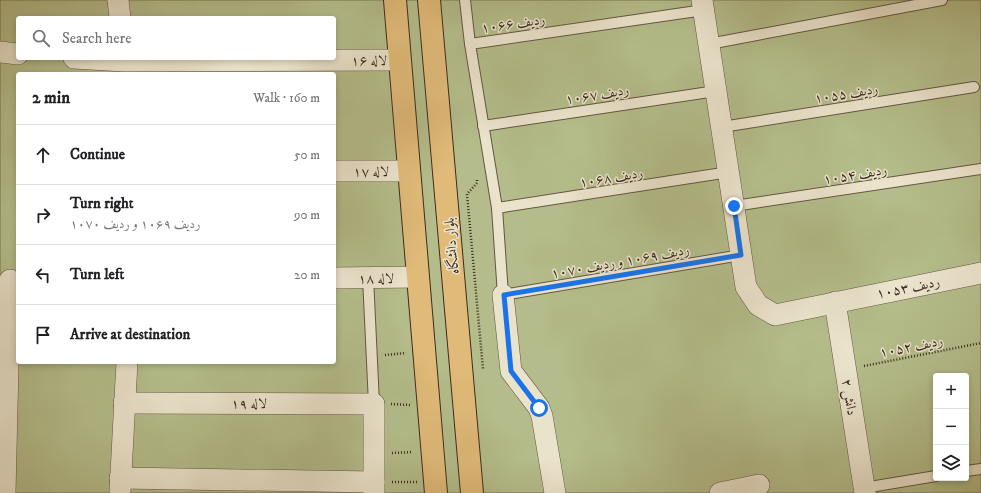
<!DOCTYPE html>
<html lang="en">
<head>
<meta charset="utf-8">
<style>
  body { margin:0; font-family:"IM FELL DW Pica",Amiri,serif; background:#f2f2f2; color:#202124 }
  .controls { position:absolute; right:12px; bottom:12px; display:grid; overflow:hidden; border-radius:4px; box-shadow:0 2px 6px #0003 }
  .controls button { width:36px; height:36px; display:grid; place-items:center; padding:0; border:0; border-bottom:1px solid #e0e0e0; background:#fff; color:#202124; font:20px sans-serif }
  .stop { position:absolute; width:12px; height:12px; margin:-9px; border:3px solid #1a73e8; border-radius:50%; background:#fff }
  .stop.end { background:#1a73e8; border-color:#fff; box-shadow:0 1px 4px #0008 }
  .list { margin:0; padding:0; list-style:none }
  h2 { display:flex; justify-content:space-between; align-items:center; height:52px; margin:0; padding:0 16px; font-size:17px }
  h2 small { font-size:13px; font-weight:400; color:#757577 }
  .list li { display:grid; grid-template-columns:26px 1fr auto; gap:12px; align-items:center; box-sizing:border-box; height:60px; padding:0 16px; border-top:1px solid #e0e0e0 }
  .list b { display:block; font-size:15px; white-space:nowrap }
  .list p { margin:0; font-size:13px; white-space:nowrap; color:#757577 }
  .list em { font-size:13px; font-style:normal; color:#757577 }
  .icon { flex:none; width:22px; height:22px; fill:none; stroke:currentColor; stroke-width:2; stroke-linecap:round; stroke-linejoin:round }
  .map { position:relative; flex:none; width:981px; height:493px; overflow:hidden }
  .search { position:absolute; background:#fff; box-shadow:0 2px 6px #0003; left:16px; top:16px; width:320px; height:44px; display:flex; align-items:center; gap:10px; box-sizing:border-box; padding:0 14px; border-radius:4px; color:#757577; font-size:15px }
  .panel { position:absolute; background:#fff; box-shadow:0 2px 6px #0003; left:16px; top:72px; width:320px; height:292px; border-radius:4px }
  .map>svg:first-child { display:block }
</style>
</head>
<body>
<div class="map">
<svg width="981" height="493" viewBox="0 0 981 493">
  <rect width="100%" height="100%" fill="#dfd4b1"/>
  <filter id="stains"><feTurbulence type="fractalNoise" baseFrequency=".005" numOctaves="4"/><feColorMatrix values="0 0 0 0 .2 0 0 0 0 .09 0 0 0 0 .02 0 0 0 .5 -.17"/></filter>
  <radialGradient id="worn" r=".72"><stop offset=".6" stop-color="#630" stop-opacity="0"/><stop offset="1" stop-color="#630" stop-opacity=".3"/></radialGradient>
  <path fill="#b3bc8a" stroke="#787454" fill-rule="evenodd" d="M0,0H981V493H0ZM18,18H334V58H18ZM18,74H334V362H18ZM936,376H966V478H936Z"/>
  <g fill="none" stroke-linecap="round" stroke-linejoin="round">
    <defs>
      <g id="lane">
        <polyline points="465,0 470,44 497,208 503,295 741,255"/>
        <polyline points="470,44 704,10"/>
        <polyline points="709,44 942,0"/>
        <polyline points="483,126 716,91"/>
        <polyline points="722,127 974,87"/>
        <polyline points="734,206 981,169"/>
        <polyline points="497,208 729,172"/>
        <polyline points="368,277 374,404"/>
        <polyline points="966,471 981,469"/>
        <polyline points="864,488 936,476"/>
      </g>
      <g id="street">
        <polyline points="118,0 120,18"/>
        <polyline points="702,0 746,287 758,305 775,315 981,273"/>
        <polyline points="0,52 18,54"/>
        <polyline points="74,58 124,61 400,60"/>
        <polyline points="334,171 409,171"/>
        <polyline points="334,278 418,277"/>
        <polyline points="503,295 511,371 539,408 542,416 555,493"/>
        <polyline points="835,302 865,493"/>
        <polyline points="124,403 374,404 374,493"/>
        <polyline points="120,478 374,482"/>
        <polyline points="120,491 127,362"/>
        <polyline points="5,493 10,280"/>
        <polyline points="720,493 759,485"/>
      </g>
      <g id="primary">
        <polyline points="395,0 436,493"/>
        <polyline points="429,0 472,493"/>
      </g>
    </defs>
    <use href="#lane" stroke="#665542" stroke-width="12"/>
    <use href="#street" stroke="#665542" stroke-width="22"/>
    <use href="#primary" stroke="#3d2b1d" stroke-width="24"/>
    <g stroke="#3d2b1d" stroke-width="2.5" stroke-dasharray="1 2" stroke-linecap="butt">
      <polyline points="477,180 477,183 467,194 483,369"/>
      <polyline points="385,355 406,353"/>
      <polyline points="864,366 981,343"/>
      <polyline points="391,404 410,405"/>
      <polyline points="392,453 413,452"/>
      <polyline points="392,482 417,482"/>
    </g>
    <use href="#lane" stroke="#eae3cc" stroke-width="10"/>
    <use href="#street" stroke="#eae3cc" stroke-width="21"/>
    <use href="#primary" stroke="#e0ba78" stroke-width="22"/>
  </g>
  <g fill="none" stroke-linecap="round" stroke-linejoin="round">
    <polyline stroke="#1a73e8" stroke-width="5" points="539,408 511,371 504,295 741,255 734,206"/>
  </g>
  <g text-anchor="middle" stroke-width="3" stroke-linejoin="round" paint-order="stroke">
    <g font-size="14" fill="#3d2b1d" stroke="#eae3cc">
      <text transform="translate(513 23) rotate(-8)" y="5">ردیف ۱۰۶۶</text>
      <text x="369" y="65">لاله ۱۶</text>
      <text transform="translate(846 93) rotate(-9)" y="5">ردیف ۱۰۵۵</text>
      <text transform="translate(597 94) rotate(-9)" y="5">ردیف ۱۰۶۷</text>
      <text x="371" y="176">لاله ۱۷</text>
      <text transform="translate(855 174) rotate(-9)" y="5">ردیف ۱۰۵۴</text>
      <text transform="translate(611 177) rotate(-9)" y="5">ردیف ۱۰۶۸</text>
      <text transform="translate(451 246) rotate(-95)" y="5">بلوار دانشگاه</text>
      <text transform="translate(620 261) rotate(-10)" y="5">ردیف ۱۰۶۹ و ردیف ۱۰۷۰</text>
      <text x="376" y="283">لاله ۱۸</text>
      <text transform="translate(908 287) rotate(-11)" y="5">ردیف ۱۰۵۳</text>
      <text transform="translate(911 346) rotate(-11)" y="5">ردیف ۱۰۵۲</text>
      <text transform="translate(850 397) rotate(81)" y="5">دانش ۲</text>
      <text x="249" y="408">لاله ۱۹</text>
    </g>
  </g>
  <rect width="100%" height="100%" filter="url(#stains)"/>
  <rect width="100%" height="100%" fill="url(#worn)"/>
</svg>
<div class="controls">
<button>+</button>
<button>−</button>
<button><svg class="icon" aria-label="layers" viewBox="0 0 24 24"><path d="M12 4l9 5-9 5-9-5zM3 14l9 5 9-5"/></svg></button>
</div>
<div class="stop" style="left:539px;top:408px"></div>
<div class="stop end" style="left:734px;top:206px"></div>
<div class="search"><svg class="icon" aria-label="search" viewBox="0 0 24 24"><circle cx="10" cy="10" r="6"/><path d="M15 15l6 6"/></svg>Search here</div>
<section class="panel">
<h2>2 min<small>Walk · 160 m</small></h2>
<ul class="list">
<li><svg class="icon" aria-label="ahead" viewBox="0 0 24 24"><path d="M12 20V5M6 11l6-6 6 6"/></svg><div><b>Continue</b></div><em>50 m</em></li>
<li><svg class="icon" aria-label="right" viewBox="0 0 24 24"><path d="M7 20v-9h11M14 6l5 5-5 5"/></svg><div><b>Turn right</b><p>ردیف ۱۰۶۹ و ردیف ۱۰۷۰</p></div><em>90 m</em></li>
<li><svg class="icon" aria-label="left" viewBox="0 0 24 24"><path d="M17 20v-9H6M10 6l-5 5 5 5"/></svg><div><b>Turn left</b></div><em>20 m</em></li>
<li><svg class="icon" aria-label="arrive" viewBox="0 0 24 24"><path d="M6 21V4h12l-3 4 3 4H6"/></svg><div><b>Arrive at destination</b></div></li>
</ul>
</section>
</div>
</body>
</html>
